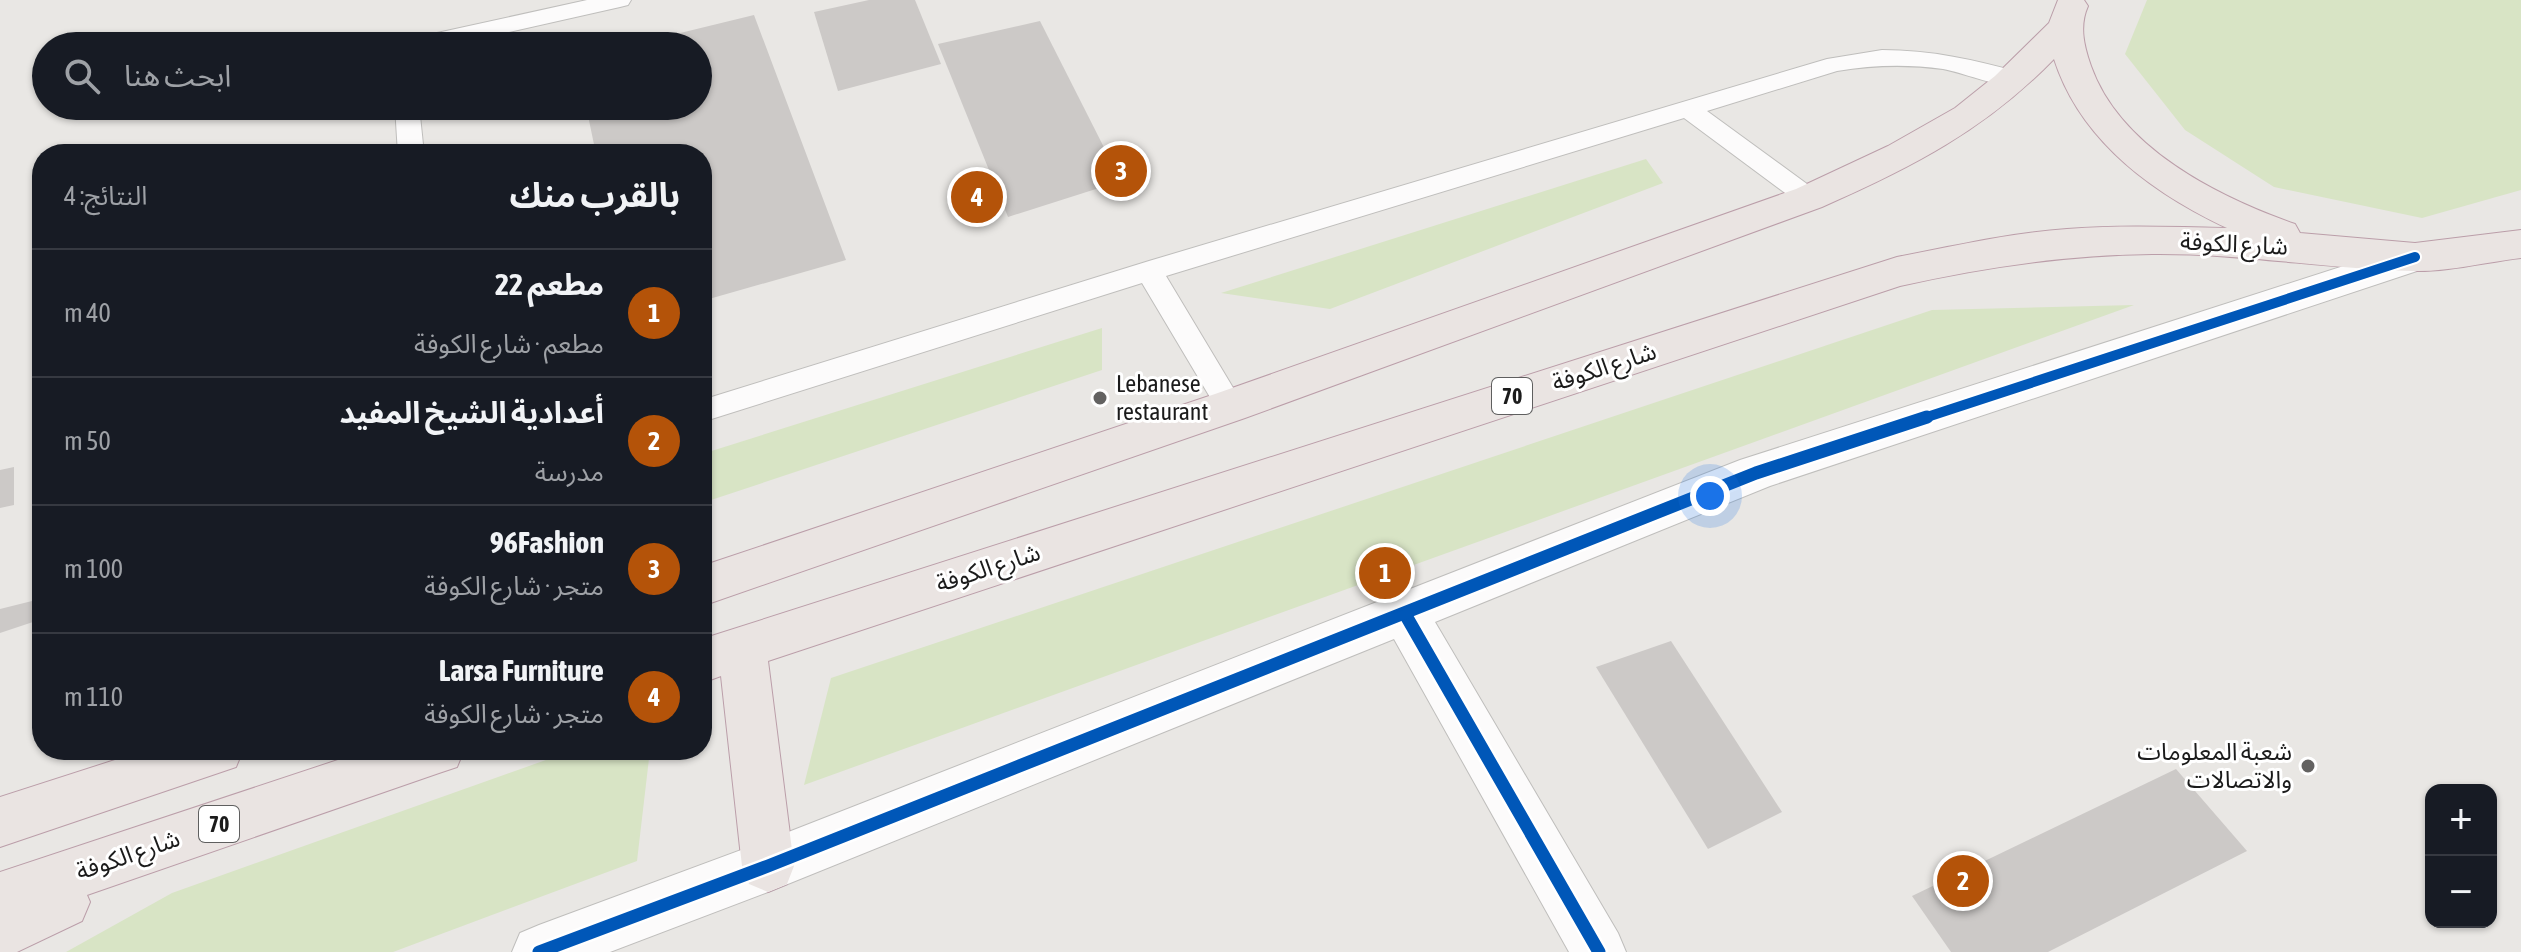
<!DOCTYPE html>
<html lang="ar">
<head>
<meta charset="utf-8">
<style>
  body { margin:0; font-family:"Asap Condensed","Noto Sans Arabic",sans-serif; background:#242831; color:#f1f3f6; direction:rtl }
  .controls { position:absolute; right:24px; bottom:24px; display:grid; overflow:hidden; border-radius:16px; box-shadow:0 2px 6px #0004 }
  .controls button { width:72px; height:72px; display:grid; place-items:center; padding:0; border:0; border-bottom:2px solid #363941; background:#171b24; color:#f1f3f6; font:40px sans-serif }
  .you { position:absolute; left:1710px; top:496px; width:28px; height:28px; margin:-20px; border:6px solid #fff; border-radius:50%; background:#1a73e8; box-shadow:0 0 0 12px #1a73e833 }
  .badge { display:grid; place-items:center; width:52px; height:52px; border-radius:50%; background:#b45309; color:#fff; font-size:26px; font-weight:700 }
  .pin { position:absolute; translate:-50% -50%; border:4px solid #fff; box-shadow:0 2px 8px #0006 }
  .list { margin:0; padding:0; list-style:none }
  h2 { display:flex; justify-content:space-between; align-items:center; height:104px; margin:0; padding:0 32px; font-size:34px }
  h2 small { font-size:26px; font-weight:400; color:#9ea1a6 }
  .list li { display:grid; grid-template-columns:52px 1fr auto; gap:24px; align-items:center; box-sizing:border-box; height:128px; padding:0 32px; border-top:2px solid #363941 }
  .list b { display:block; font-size:30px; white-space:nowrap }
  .list p { margin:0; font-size:26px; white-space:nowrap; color:#9ea1a6 }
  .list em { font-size:26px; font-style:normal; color:#9ea1a6 }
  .icon { flex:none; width:44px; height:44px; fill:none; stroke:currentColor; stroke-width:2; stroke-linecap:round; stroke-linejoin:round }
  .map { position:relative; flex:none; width:2521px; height:952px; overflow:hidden; direction:ltr }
  .search { position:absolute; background:#171b24; box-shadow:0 2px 6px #0004; left:32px; top:32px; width:680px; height:88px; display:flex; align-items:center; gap:20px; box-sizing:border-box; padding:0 28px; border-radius:44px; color:#9ea1a6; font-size:30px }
  .panel { position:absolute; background:#171b24; box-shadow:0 2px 6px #0004; left:32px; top:144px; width:680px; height:616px; border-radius:32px; direction:rtl }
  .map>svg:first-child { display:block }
</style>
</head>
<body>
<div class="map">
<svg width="2521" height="952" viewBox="0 0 2521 952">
  <rect width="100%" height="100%" fill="#e9e7e4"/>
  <g fill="#d8e4c5">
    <polygon points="2147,0 2521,0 2521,190 2422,218 2274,187 2185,130 2125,54"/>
    <polygon points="1646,159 1663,183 1330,309 1221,293"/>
    <polygon points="2134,305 804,785 831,678 1932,310"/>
    <polygon points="1102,328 1102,370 702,503 702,454"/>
    <polygon points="574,750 650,750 637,861 393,952 66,952 172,893"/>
  </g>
  <g fill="#ccc9c7">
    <polygon points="869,0 915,0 941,64 838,91 814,12"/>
    <polygon points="754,15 846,260 702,301 702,154 596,154 586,106 698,106 698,46 631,45"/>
    <polygon points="1040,21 1121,181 1008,217 938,44"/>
    <polygon points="14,467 14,505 0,508 0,470"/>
    <polygon points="32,601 33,622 0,633 0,609"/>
    <polygon points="1671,641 1782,812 1708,849 1596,667"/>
    <polygon points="2176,769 2247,851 2048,952 1951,952 1912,896"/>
  </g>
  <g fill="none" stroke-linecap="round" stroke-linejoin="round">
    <defs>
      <g id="service">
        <polygon points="587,0 631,0 628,5 620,7 447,46 414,46 418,41 437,33"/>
        <path d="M1882,50C1931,50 1976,60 2022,73L2026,79L2022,85C2004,90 1965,73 1943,69C1907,64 1873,65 1837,71L1707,111L1818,192L1822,198L1818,204L1809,207L1800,204L1684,118L1166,276L1244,406L1240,414L1230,417L1220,414L1142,283L702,422V400L1149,261L1827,59Z"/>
        <polygon points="395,106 419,106 424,154 398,154"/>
      </g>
      <polygon id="minor" points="2415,243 2429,247 2435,257 2429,267 1770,486 1435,622 1618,933 1626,952 1569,952 1394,639 768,892 610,952 512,952 520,933 539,925 768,840 1740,460"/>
      <g id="trunk">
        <path d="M2058,0H2084L2088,6C2079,26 2084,46 2091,66C2120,148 2218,197 2295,224L2300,233L2415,243L2521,230V258C2486,262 2448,272 2413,271C2326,269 2240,253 2152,254C2066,255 1984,267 1900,286L768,661L794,866L787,884L768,892L749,884L742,866L721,676L702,683V639L1897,257C1953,246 2010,233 2067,229C2120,225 2174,227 2227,228C2152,193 2080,140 2054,59C1985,130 1911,168 1822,207L1245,418L702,606V566L1215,394L1796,189L1888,146L1955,108L1995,76L2049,23Z"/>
        <polygon points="146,750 243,750 236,767 0,847 0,797"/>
        <polygon points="368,750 464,750 457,767 439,773 87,895 90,902 82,921 17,952 0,952 0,872"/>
      </g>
    </defs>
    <use href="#service" stroke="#bfbebc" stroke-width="2"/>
    <use href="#minor" stroke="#bfbebc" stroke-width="2"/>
    <use href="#trunk" stroke="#bb9ea9" stroke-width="2"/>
    <use href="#service" fill="#fcfbfb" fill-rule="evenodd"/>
    <use href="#minor" fill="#fcfbfb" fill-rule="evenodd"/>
    <use href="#trunk" fill="#eae4e2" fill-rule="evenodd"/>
    <defs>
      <polyline id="cycleway-far1" points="1921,419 2415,257"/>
      <g id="cycleway">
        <polyline points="1405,614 1599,952"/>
        <polyline points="539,952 768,866 1756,473 1927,417"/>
      </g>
    </defs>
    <use href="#cycleway-far1" stroke="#fff" stroke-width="14"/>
    <use href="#cycleway" stroke="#fff" stroke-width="18"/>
    <use href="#cycleway-far1" stroke="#0057b8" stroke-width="10"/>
    <use href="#cycleway" stroke="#0057b8" stroke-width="13"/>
  </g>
  <g fill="#636261" stroke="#fff" stroke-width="3">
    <circle cx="1100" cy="398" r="8"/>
    <circle cx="2308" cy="766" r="8"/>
  </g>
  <g text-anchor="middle" stroke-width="6" stroke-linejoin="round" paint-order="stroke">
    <g fill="#fff" stroke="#5f5f5f" stroke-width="2">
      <rect x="1492" y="378" width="40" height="36" rx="6"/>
      <rect x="199" y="806" width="40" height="36" rx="6"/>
    </g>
    <g font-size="22" font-weight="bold" fill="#1b1b1b">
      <text x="1512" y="404">70</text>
      <text x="219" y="832">70</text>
    </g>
    <g font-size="24" fill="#1b1b1b" stroke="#fff">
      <text transform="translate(2234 244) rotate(3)" y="8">شارع الكوفة</text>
      <text transform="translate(1604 367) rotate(-18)" y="8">شارع الكوفة</text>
      <text transform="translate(988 568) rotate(-18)" y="8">شارع الكوفة</text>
      <text transform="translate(128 855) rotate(-19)" y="8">شارع الكوفة</text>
    </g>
    <g font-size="24" fill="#1b1b1b" stroke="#fff" text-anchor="start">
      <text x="1116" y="392">Lebanese<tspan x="1116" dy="28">restaurant</tspan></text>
      <text x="2292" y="760" text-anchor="end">شعبة المعلومات<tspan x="2292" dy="28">والاتصالات</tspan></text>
    </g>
  </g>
</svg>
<div class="controls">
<button>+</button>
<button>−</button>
</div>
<div class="you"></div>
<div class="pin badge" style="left:1385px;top:573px">1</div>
<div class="pin badge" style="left:1963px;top:881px">2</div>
<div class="pin badge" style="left:1121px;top:171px">3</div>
<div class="pin badge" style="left:977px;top:197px">4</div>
<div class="search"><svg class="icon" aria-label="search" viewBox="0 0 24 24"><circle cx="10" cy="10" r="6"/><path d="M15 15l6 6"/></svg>ابحث هنا</div>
<section class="panel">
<h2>بالقرب منك<small>النتائج: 4</small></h2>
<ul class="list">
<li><span class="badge">1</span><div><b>مطعم 22</b><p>مطعم · شارع الكوفة</p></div><em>40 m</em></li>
<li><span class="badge">2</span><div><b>أعدادية الشيخ المفيد</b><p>مدرسة</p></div><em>50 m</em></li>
<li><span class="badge">3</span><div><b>96Fashion</b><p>متجر · شارع الكوفة</p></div><em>100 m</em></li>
<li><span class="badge">4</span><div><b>Larsa Furniture</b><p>متجر · شارع الكوفة</p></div><em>110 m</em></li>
</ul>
</section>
</div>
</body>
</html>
